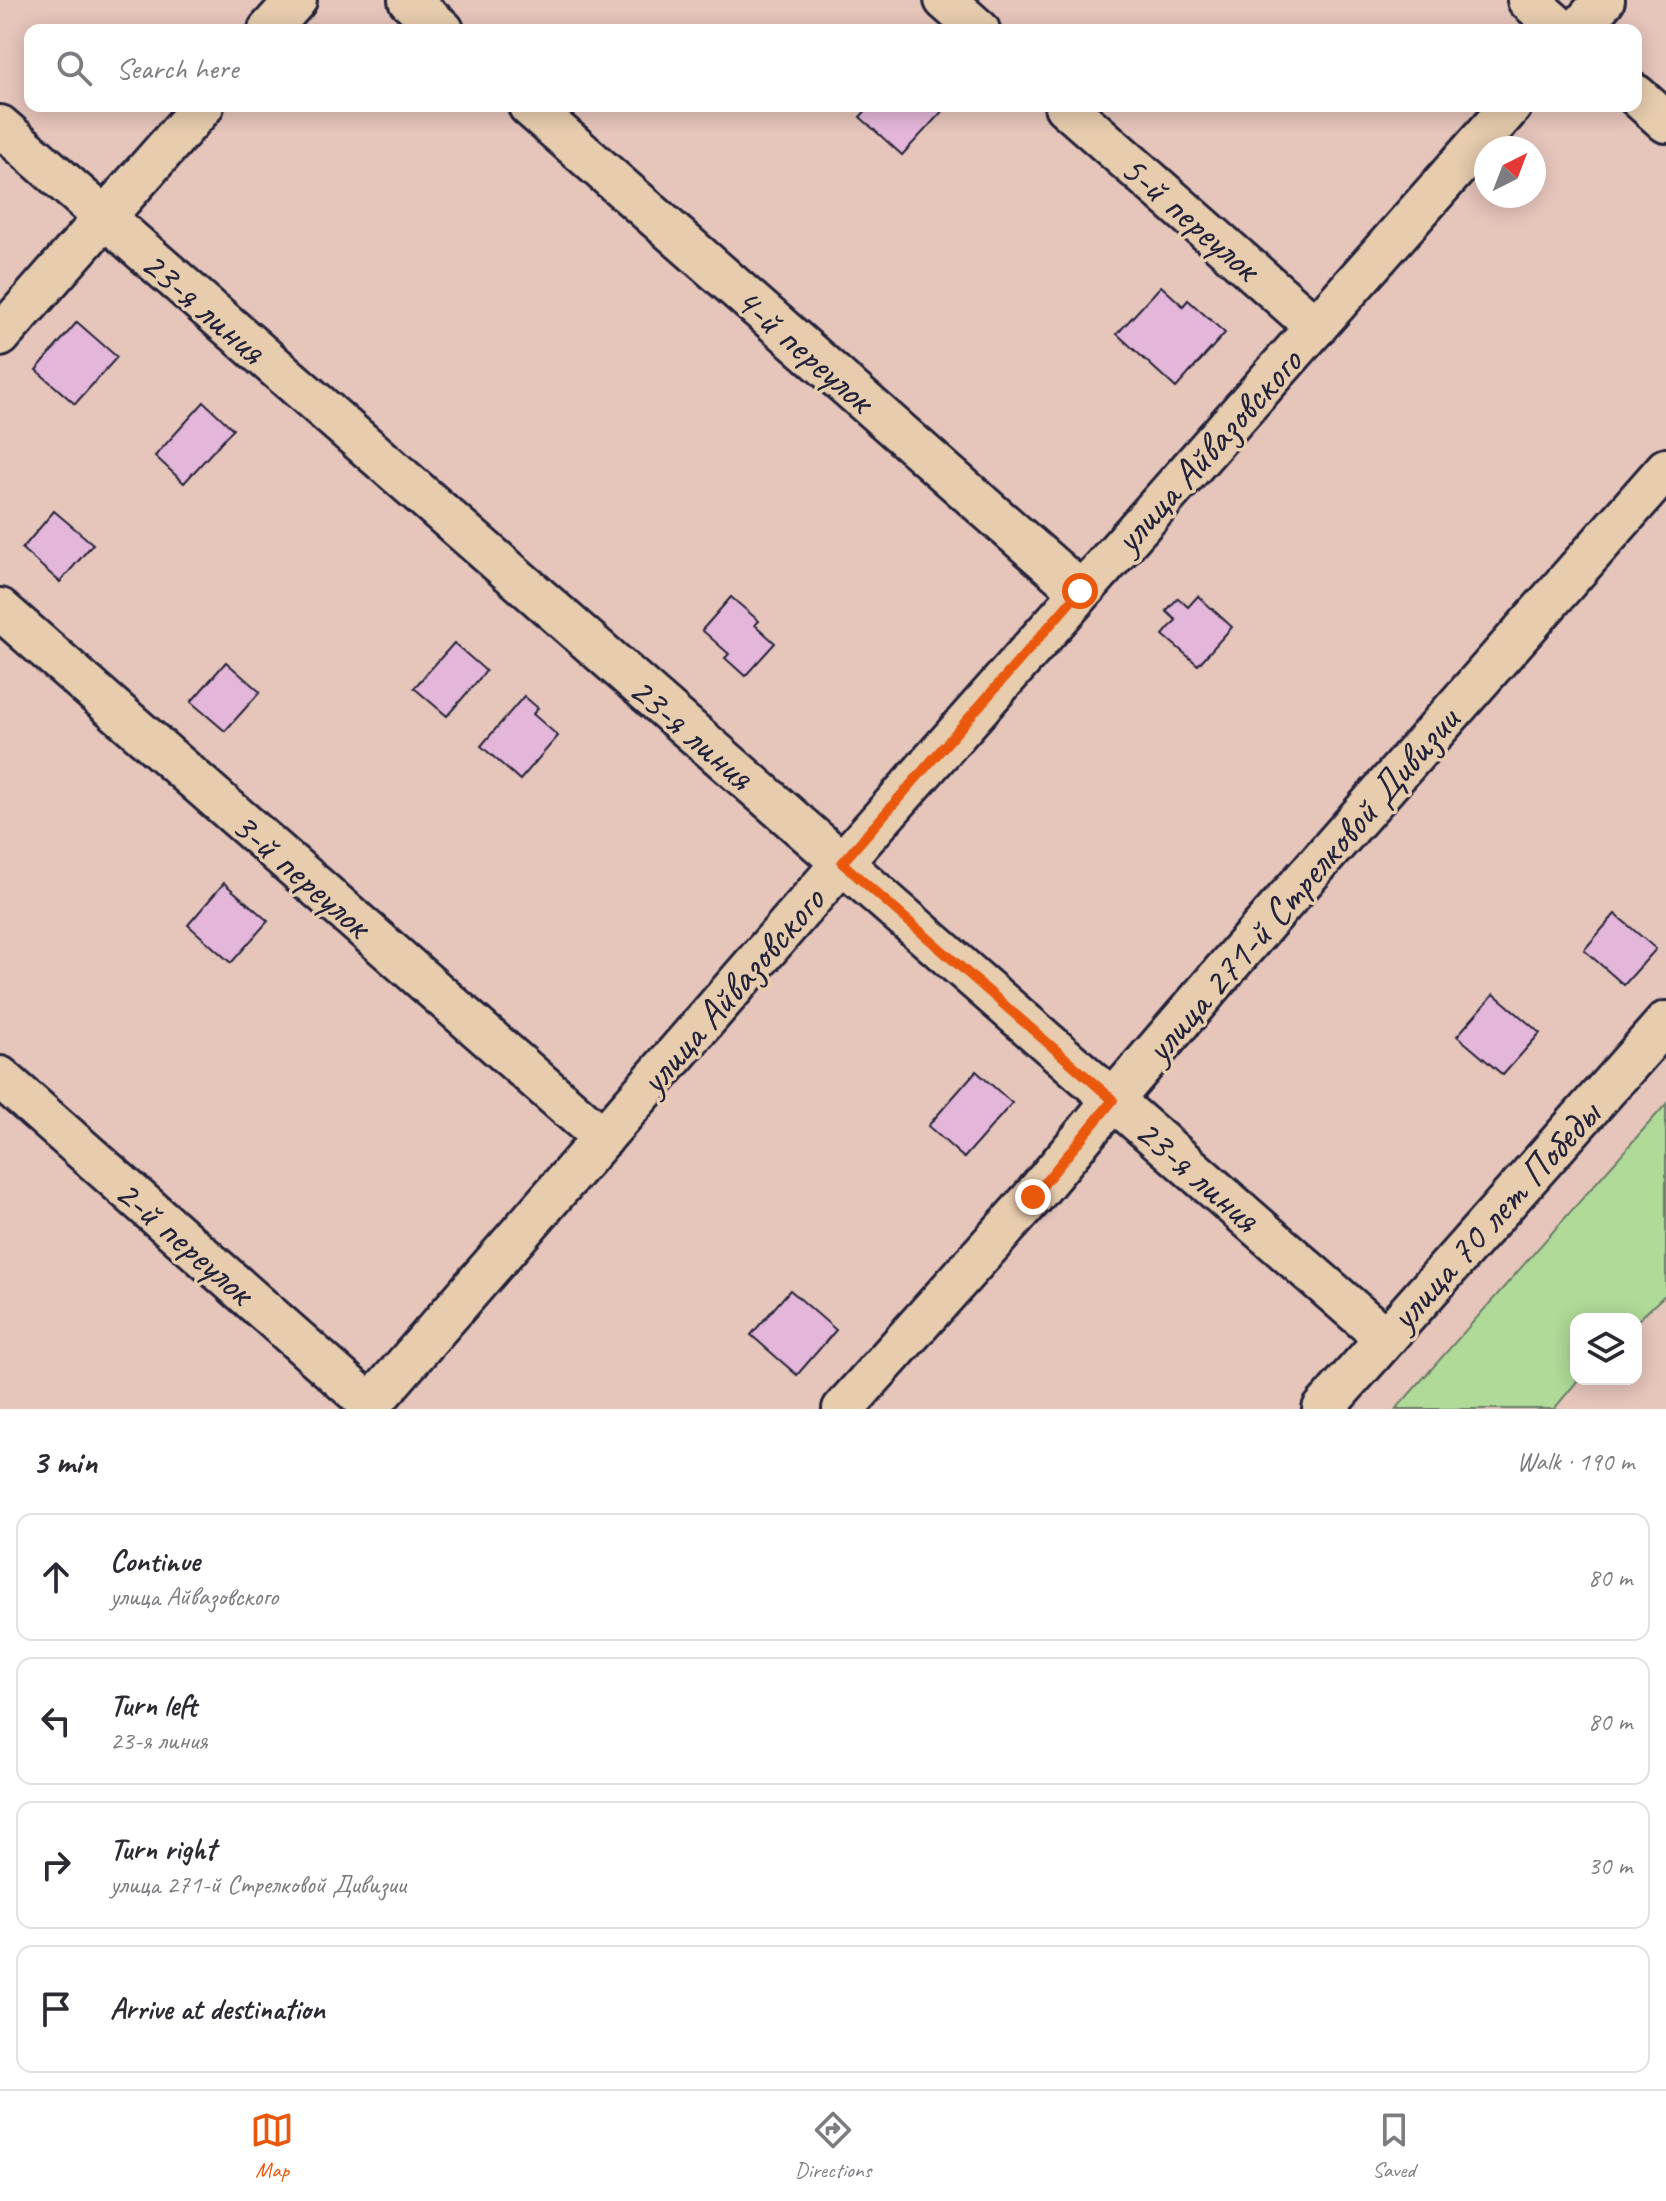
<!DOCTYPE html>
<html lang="en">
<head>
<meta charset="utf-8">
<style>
  body { margin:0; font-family:Caveat,sans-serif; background:#f7f7f7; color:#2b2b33 }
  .controls { position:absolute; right:24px; bottom:24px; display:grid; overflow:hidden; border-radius:16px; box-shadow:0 4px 20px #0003 }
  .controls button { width:72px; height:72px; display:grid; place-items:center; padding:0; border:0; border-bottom:2px solid #e1e1e2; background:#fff; color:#2b2b33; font:40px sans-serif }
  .compass { position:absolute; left:1474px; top:136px; width:72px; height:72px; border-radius:50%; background:#fff; box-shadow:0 4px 20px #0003; rotate:42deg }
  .stop { position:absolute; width:24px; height:24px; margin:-18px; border:6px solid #ea580c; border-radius:50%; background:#fff }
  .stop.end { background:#ea580c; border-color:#fff; box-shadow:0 2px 8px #0008 }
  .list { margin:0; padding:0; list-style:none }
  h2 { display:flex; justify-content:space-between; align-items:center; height:104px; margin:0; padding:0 32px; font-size:34px }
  h2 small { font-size:26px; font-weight:400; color:#7c7c81 }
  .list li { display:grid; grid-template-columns:52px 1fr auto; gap:24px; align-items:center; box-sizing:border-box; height:128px; margin:0 16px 16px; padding:0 16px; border:2px solid #e1e1e2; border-radius:16px }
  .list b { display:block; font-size:30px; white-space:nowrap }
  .list p { margin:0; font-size:26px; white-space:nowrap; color:#7c7c81 }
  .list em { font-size:26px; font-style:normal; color:#7c7c81 }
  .icon { flex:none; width:44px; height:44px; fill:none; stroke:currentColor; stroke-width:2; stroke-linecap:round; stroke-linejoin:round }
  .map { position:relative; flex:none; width:1666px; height:1409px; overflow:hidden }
  .search { position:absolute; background:#fff; box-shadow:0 4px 20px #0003; left:24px; right:24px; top:24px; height:88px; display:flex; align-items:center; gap:20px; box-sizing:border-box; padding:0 28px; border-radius:16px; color:#7c7c81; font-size:30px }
  .sheet { height:680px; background:#fff }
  nav { display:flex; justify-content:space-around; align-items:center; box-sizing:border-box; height:112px; border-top:2px solid #e1e1e2; background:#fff; font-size:22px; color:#7c7c81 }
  nav a { display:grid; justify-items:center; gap:4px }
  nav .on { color:#ea580c }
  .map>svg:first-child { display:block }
</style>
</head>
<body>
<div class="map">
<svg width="1666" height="1409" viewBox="0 0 1666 1409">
  <rect width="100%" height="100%" fill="#e6c5bb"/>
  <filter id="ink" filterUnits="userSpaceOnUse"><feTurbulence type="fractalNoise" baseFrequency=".0125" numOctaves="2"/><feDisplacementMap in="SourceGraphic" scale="16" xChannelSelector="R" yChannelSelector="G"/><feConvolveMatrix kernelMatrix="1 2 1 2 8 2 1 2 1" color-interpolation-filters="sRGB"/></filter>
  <g filter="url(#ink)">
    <polygon fill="#afda97" stroke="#687e69" stroke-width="2" points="1666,1104 1666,1294 1636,1322 1636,1319 1576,1319 1576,1379 1579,1379 1554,1409 1396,1409"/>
    <g fill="#e4b6d9" stroke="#22223b" stroke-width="2">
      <polygon points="870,106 947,106 902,155 860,117"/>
      <polygon points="1161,286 1183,306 1188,300 1225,333 1176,388 1117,334"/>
      <polygon points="77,322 117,357 75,404 36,370"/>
      <polygon points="204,402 233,429 184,483 155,456"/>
      <polygon points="54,511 93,544 60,582 22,549"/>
      <polygon points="1198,596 1232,627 1198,665 1163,635 1176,620 1166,611 1178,598 1188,607"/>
      <polygon points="731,597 759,621 755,625 775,643 745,676 725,658 729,654 702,630"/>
      <polygon points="454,643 486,671 447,716 414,688"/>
      <polygon points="226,662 260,692 225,731 191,702"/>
      <polygon points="524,696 538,708 533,714 558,736 520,780 481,746"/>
      <polygon points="224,883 268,921 231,963 188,925"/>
      <polygon points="1615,914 1656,949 1624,985 1584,950"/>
      <polygon points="1494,994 1540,1033 1503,1075 1457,1036"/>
      <polygon points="976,1071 1012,1103 964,1158 928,1126"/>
      <polygon points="790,1290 836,1330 797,1375 751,1335"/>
    </g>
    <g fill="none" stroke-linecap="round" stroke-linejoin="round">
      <defs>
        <g id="minor">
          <polyline points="409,0 443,30"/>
          <polyline points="945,0 979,30"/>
          <polyline points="1528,0 1562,30"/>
          <polyline points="269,30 296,0"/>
          <polyline points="1578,30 1604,0"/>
          <polyline points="1636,95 1666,122"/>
          <polyline points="529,106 1080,591"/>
          <polyline points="1065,106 1316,327"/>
          <polyline points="0,126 1385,1338"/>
          <polyline points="0,336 203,106"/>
          <polyline points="0,609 603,1138"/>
          <polyline points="0,1077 371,1405"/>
          <polyline points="367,1409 842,863 1511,106"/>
          <polyline points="843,1409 1033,1197 1113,1100 1241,951 1666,469"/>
          <polyline points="1323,1409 1666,1022"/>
        </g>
      </defs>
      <use href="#minor" stroke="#22223b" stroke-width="46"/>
      <use href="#minor" stroke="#e7ccae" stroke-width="40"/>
    </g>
  </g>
  <g fill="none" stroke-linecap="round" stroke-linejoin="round" filter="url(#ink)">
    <polyline stroke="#ea580c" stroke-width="10" points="1033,1197 1113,1100 842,863 1080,591"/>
  </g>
  <g text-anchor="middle" stroke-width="7" stroke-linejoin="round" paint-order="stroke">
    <g font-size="40" fill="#22223b" stroke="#e7ccae">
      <text transform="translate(1191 217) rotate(41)" y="14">5-й переулок</text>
      <text transform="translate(204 306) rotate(41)" y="14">23-я линия</text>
      <text transform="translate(805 349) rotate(41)" y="14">4-й переулок</text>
      <text transform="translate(1207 450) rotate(-48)" y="14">улица Айвазовского</text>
      <text transform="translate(692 732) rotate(41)" y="14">23-я линия</text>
      <text transform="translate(302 874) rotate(41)" y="14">3-й переулок</text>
      <text transform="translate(1301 884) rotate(-49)" y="14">улица 271-й Стрелковой Дивизии</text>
      <text transform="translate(731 990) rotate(-49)" y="14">улица Айвазовского</text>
      <text transform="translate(1198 1174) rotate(41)" y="14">23-я линия</text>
      <text transform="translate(1494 1215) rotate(-48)" y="14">улица 70 лет Победы</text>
      <text transform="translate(185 1241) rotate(41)" y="14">2-й переулок</text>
    </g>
  </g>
</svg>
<div class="controls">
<button><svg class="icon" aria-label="layers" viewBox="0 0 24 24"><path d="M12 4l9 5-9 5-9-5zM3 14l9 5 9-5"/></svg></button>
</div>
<svg class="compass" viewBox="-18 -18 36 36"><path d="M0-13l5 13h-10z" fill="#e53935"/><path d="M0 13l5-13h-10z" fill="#7c7c81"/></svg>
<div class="stop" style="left:1080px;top:591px"></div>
<div class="stop end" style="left:1033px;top:1197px"></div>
<div class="search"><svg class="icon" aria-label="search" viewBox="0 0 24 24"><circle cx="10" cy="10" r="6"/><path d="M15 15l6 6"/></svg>Search here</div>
</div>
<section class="sheet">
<h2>3 min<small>Walk · 190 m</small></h2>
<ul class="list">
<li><svg class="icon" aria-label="ahead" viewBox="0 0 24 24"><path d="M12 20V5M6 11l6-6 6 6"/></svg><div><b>Continue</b><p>улица Айвазовского</p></div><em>80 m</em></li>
<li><svg class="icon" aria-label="left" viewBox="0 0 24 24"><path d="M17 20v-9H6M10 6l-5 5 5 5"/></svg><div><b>Turn left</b><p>23-я линия</p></div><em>80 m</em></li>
<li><svg class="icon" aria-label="right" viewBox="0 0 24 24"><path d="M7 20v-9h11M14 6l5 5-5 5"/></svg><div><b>Turn right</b><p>улица 271-й Стрелковой Дивизии</p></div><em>30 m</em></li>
<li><svg class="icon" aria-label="arrive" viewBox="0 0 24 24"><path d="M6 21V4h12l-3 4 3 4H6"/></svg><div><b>Arrive at destination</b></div></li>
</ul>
</section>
<nav>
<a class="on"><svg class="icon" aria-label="map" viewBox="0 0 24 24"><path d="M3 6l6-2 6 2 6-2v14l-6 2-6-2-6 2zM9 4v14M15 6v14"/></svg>Map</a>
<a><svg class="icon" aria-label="directions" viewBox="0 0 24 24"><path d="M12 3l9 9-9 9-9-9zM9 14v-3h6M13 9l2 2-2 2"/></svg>Directions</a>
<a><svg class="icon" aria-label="saved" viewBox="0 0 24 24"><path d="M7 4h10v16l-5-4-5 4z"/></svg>Saved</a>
</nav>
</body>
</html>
